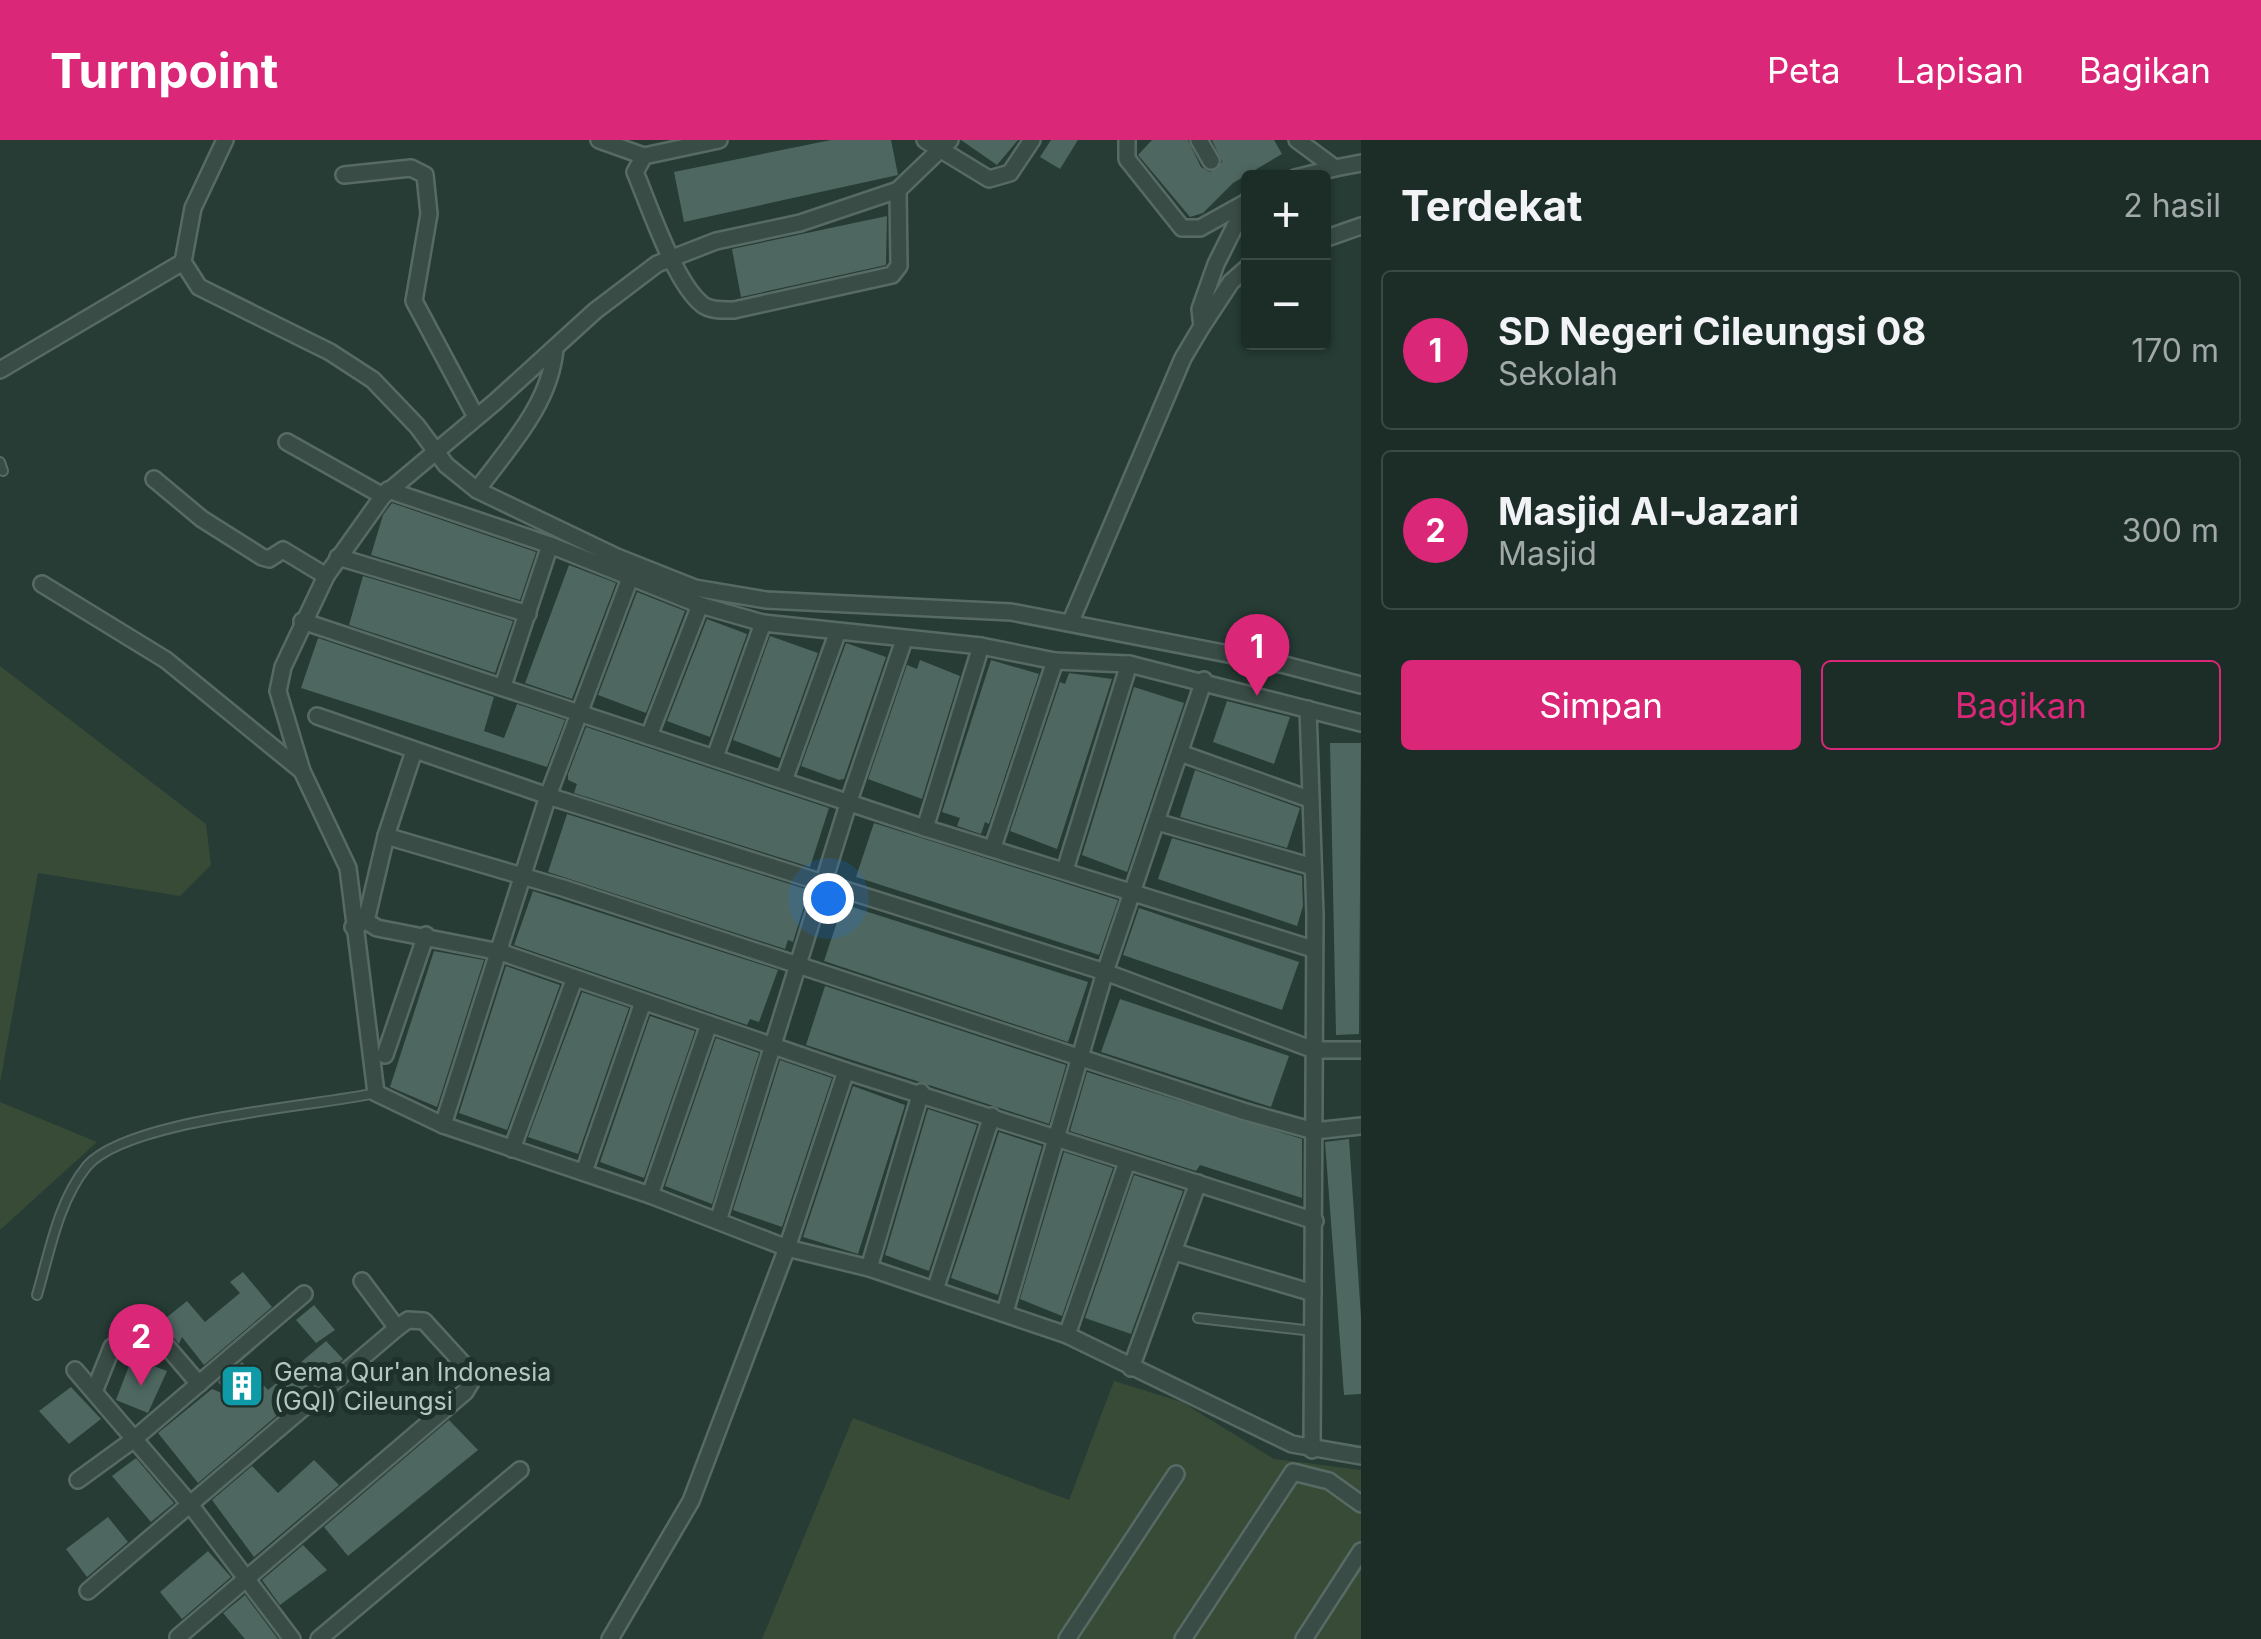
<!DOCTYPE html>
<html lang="id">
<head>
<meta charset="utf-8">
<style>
  body { margin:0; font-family:Inter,sans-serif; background:#253530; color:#f1f3f6 }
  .controls { position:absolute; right:30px; top:30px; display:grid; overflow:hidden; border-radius:10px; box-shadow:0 2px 8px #0004 }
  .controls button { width:90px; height:90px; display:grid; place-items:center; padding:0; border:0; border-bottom:2px solid #3a4945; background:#1c2d28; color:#f1f3f6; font:50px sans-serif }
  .you { position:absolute; left:828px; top:758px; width:35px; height:35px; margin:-25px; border:8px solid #fff; border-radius:50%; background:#1a73e8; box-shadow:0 0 0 15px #1a73e833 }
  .badge { display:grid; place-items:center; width:65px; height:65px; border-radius:50%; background:#db2777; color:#fff; font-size:32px; font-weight:700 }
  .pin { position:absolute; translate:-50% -82px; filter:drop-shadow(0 2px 5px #0008) }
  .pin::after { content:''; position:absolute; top:52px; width:35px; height:30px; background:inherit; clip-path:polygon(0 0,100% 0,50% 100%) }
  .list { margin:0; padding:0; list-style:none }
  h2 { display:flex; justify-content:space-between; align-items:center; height:130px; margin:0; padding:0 40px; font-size:42px }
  h2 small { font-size:32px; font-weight:400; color:#a0a8a8 }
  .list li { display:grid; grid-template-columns:65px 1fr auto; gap:30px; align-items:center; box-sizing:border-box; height:160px; margin:0 20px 20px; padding:0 20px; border:2px solid #3a4945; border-radius:10px }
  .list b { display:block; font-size:38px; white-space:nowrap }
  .list p { margin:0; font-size:32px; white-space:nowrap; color:#a0a8a8 }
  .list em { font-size:32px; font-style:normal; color:#a0a8a8 }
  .actions { display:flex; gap:20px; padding:30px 40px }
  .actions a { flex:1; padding:22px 0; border:2px solid #db2777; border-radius:10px; text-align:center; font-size:35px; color:#db2777 }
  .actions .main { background:#db2777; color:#fff }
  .map { position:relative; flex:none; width:1361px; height:1499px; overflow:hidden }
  header { display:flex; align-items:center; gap:60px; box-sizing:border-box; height:140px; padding:0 50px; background:#db2777; color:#fff }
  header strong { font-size:48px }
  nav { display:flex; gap:55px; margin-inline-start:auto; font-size:35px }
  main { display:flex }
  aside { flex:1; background:#1c2d28 }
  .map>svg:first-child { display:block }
</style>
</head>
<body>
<header>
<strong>Turnpoint</strong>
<nav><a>Peta</a><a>Lapisan</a><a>Bagikan</a></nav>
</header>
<main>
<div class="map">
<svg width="1361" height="1499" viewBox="0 0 1361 1499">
  <rect width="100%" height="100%" fill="#263c35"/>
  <g fill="#384b37">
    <polygon points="0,526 206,684 211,725 180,756 38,733 0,943"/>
    <polygon points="0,962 97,1002 0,1090"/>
    <polygon points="1114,1241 1182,1262 1274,1319 1361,1330 1361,1499 762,1499 853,1278 1069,1360"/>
  </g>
  <g fill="#4e6760">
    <polygon points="831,0 891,0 898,35 684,82 674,32"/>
    <polygon points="961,0 1018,0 997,25"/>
    <polygon points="1051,0 1078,0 1060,29 1040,17"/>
    <polygon points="1152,0 1188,0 1201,27 1210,32 1222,22 1212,0 1274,0 1282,14 1233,43 1203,73 1190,77 1138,15"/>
    <polygon points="887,76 886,125 741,157 732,109"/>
    <polygon points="392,363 536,412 520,460 371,415 383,375"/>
    <polygon points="569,425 616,443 572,559 525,543"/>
    <polygon points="363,436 513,481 495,533 349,485"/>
    <polygon points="637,452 685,471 646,573 598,555"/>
    <polygon points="707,479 747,494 710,597 667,581"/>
    <polygon points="770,496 818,513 780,618 733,600"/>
    <polygon points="318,498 494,557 484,591 504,598 517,564 565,580 547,627 301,548"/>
    <polygon points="846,503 886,517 844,639 839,640 801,626"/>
    <polygon points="920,520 960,536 922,659 868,639 907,525 917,529"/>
    <polygon points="991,520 1039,534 989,684 985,682 981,694 957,686 960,678 942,672"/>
    <polygon points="1069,533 1112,539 1057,709 1010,691 1060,542 1065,544"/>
    <polygon points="1134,547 1184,563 1127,732 1082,715"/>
    <polygon points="1227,561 1290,577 1274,624 1213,602"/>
    <polygon points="586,587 829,668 810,727 574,653 577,644 568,640 568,634"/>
    <polygon points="1330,603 1361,603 1359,894 1336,895"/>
    <polygon points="1195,630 1300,668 1287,708 1180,677"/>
    <polygon points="567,674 809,750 793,802 788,800 785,809 548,732"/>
    <polygon points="874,683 1118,760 1099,815 856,737"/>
    <polygon points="1172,698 1302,736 1303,766 1297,786 1158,739"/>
    <polygon points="533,751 778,830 759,882 750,879 747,885 514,805"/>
    <polygon points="843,764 1088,842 1068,902 824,821"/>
    <polygon points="1139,768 1299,822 1282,870 1123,815"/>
    <polygon points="434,811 484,820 437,967 390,947"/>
    <polygon points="506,826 560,845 507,990 459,973"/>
    <polygon points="825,846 1066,925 1049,984 806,905"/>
    <polygon points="582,852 629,868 578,1014 528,997"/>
    <polygon points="1120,859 1289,916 1271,967 1101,912"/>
    <polygon points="650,876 695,891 644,1038 600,1022"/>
    <polygon points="716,898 759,913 712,1064 665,1046"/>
    <polygon points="780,920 832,938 782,1087 733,1070"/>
    <polygon points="1087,932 1302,999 1302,1058 1200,1025 1196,1031 1070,991"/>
    <polygon points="853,946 905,965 858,1114 803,1097"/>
    <polygon points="928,969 977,985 929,1131 885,1115"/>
    <polygon points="999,992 1042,1006 998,1155 951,1138"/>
    <polygon points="1349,999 1361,1177 1361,1254 1344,1255 1325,1002"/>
    <polygon points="1064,1012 1113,1028 1062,1176 1020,1159"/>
    <polygon points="1134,1035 1183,1051 1131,1194 1085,1178"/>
    <polygon points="243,1132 272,1167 204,1225 182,1197 179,1204 161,1182 187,1161 205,1182 240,1153 230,1142"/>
    <polygon points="314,1165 335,1190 316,1203 296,1180"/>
    <polygon points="326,1201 343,1219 198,1343 158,1293 212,1249 229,1256 218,1242 242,1222 268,1250"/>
    <polygon points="132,1218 167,1231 148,1273 116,1260"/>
    <polygon points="71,1247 101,1279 69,1304 39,1271"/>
    <polygon points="449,1280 478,1310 348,1416 324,1387"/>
    <polygon points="136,1318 174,1363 151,1382 112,1336"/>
    <polygon points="314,1320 339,1345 254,1417 212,1360 252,1326 278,1353"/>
    <polygon points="108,1377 128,1402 87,1437 66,1409"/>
    <polygon points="303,1405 327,1430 280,1465 262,1440"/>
    <polygon points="208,1411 231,1437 182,1479 160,1452"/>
    <polygon points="245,1455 278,1499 245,1499 223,1473"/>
  </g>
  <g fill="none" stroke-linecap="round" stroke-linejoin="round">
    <defs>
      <g id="service">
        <polyline points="0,322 3,331"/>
        <path d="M37,1155C50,1111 58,1062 87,1026C128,979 311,967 376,953"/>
        <polyline points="1198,1178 1313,1191"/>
      </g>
      <g id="minor">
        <polyline points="225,0 193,68 183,122 199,147 330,212 373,240 417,286 446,325 477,350 617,417 695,448 766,460 1011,472 1285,525 1361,545"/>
        <polyline points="599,0 644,16"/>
        <path d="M719,0L644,16L635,32C649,65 675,144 703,165C711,171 724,170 734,170L892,135L899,126L898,50"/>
        <polyline points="925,0 989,39 1010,33 1032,0"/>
        <polyline points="950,0 898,50 800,83 716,101 657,124 595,171 495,262 383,356 326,436 283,527 278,551 302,631 348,728 376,953 443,985 650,1055 787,1108 869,1128 1067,1195 1292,1304 1361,1316"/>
        <polyline points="1127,0 1127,19 1182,88 1200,88 1245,63"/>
        <polyline points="1199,0 1211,21"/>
        <polyline points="1297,0 1335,28 1361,23"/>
        <polyline points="344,35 411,28 425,35 429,74 414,161 476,277"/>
        <polyline points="1295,38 1335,28"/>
        <polyline points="1324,99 1361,86"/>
        <polyline points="1202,186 1231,142 1248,127"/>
        <polyline points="0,230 183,122"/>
        <polyline points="287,302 383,356"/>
        <polyline points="154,339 202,379 262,417 269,419 283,410 326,436"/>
        <polyline points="388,350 550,405 700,465 763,483 981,506 1055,521 1129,524 1361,583"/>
        <path d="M477,350C509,307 551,263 555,208"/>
        <polyline points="338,417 528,474"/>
        <polyline points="42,444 166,520 302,631"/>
        <polyline points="302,481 925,688 1313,809"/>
        <polyline points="1071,481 1183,218 1202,186 1200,169 1216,124 1248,60"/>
        <polyline points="503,546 550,405"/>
        <polyline points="1308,569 1315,775 1312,1310"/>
        <polyline points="317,576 548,656 1105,832 1314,910 1361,910"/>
        <polyline points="649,596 700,465"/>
        <polyline points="1180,613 1309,659"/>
        <polyline points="715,617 763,483"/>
        <polyline points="785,638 837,494"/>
        <polyline points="1157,682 1313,727"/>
        <polyline points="925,688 981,506"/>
        <polyline points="386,696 563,748 1246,972 1314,991 1361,986"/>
        <polyline points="993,707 1055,521"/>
        <polyline points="1065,730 1129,524"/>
        <polyline points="366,781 386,696 414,611"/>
        <polyline points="353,787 366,781 377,788 500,812 846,931 1315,1081"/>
        <polyline points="385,915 426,795"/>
        <polyline points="443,985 548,656 630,438"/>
        <polyline points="512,1009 574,840"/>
        <polyline points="584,1032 643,862"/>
        <polyline points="650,1055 709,884"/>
        <polyline points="718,1081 849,661 904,500"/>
        <polyline points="1175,1112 1313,1153"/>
        <polyline points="869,1128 921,952"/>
        <polyline points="362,1141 397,1188"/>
        <polyline points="935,1150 992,976"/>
        <polyline points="1005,1172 1105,832 1204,540"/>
        <polyline points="152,1189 199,1244"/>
        <polyline points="1067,1195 1127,1022"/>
        <polyline points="1131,1228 1198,1043"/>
        <polyline points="75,1230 189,1363 292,1499"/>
        <polyline points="94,1252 112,1207"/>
        <polyline points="78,1340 133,1300 304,1154"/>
        <polyline points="88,1451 397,1188 408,1180 424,1181 466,1227 471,1242 465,1252 178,1497"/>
        <polyline points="319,1499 520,1330"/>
        <polyline points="610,1499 691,1361 787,1108 846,931"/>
        <polyline points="1067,1499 1176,1334"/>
        <polyline points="1183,1499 1293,1332 1329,1341 1361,1364"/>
        <polyline points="1304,1499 1361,1411"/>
      </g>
    </defs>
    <use href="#service" stroke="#586a64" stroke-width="12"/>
    <use href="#minor" stroke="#586a64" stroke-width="20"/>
    <use href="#service" stroke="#3a4c46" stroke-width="8"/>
    <use href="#minor" stroke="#3a4c46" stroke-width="15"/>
  </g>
  <defs>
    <symbol id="building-square" viewBox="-11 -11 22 22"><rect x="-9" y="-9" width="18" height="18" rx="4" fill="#0f9aa8" stroke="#1f312b"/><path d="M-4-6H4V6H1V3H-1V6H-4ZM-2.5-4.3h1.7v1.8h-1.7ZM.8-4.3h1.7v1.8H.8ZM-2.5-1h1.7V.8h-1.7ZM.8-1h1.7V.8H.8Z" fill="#fff"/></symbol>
  </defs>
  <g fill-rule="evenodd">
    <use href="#building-square" x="217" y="1221" width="50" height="50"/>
  </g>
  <g text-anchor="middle" stroke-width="10" stroke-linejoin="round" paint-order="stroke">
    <g font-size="25" fill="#b5c7c2" stroke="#1f312b" text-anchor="start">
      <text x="274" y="1241">Gema Qur'an Indonesia<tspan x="274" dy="29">(GQI) Cileungsi</tspan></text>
    </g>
  </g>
</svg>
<div class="controls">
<button>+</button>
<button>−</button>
</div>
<div class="you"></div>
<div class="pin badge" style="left:1257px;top:556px">1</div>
<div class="pin badge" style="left:141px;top:1246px">2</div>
</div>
<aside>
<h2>Terdekat<small>2 hasil</small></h2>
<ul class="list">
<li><span class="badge">1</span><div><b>SD Negeri Cileungsi 08</b><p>Sekolah</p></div><em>170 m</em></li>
<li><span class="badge">2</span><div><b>Masjid Al-Jazari</b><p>Masjid</p></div><em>300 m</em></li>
</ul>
<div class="actions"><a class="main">Simpan</a><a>Bagikan</a></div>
</aside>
</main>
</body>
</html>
